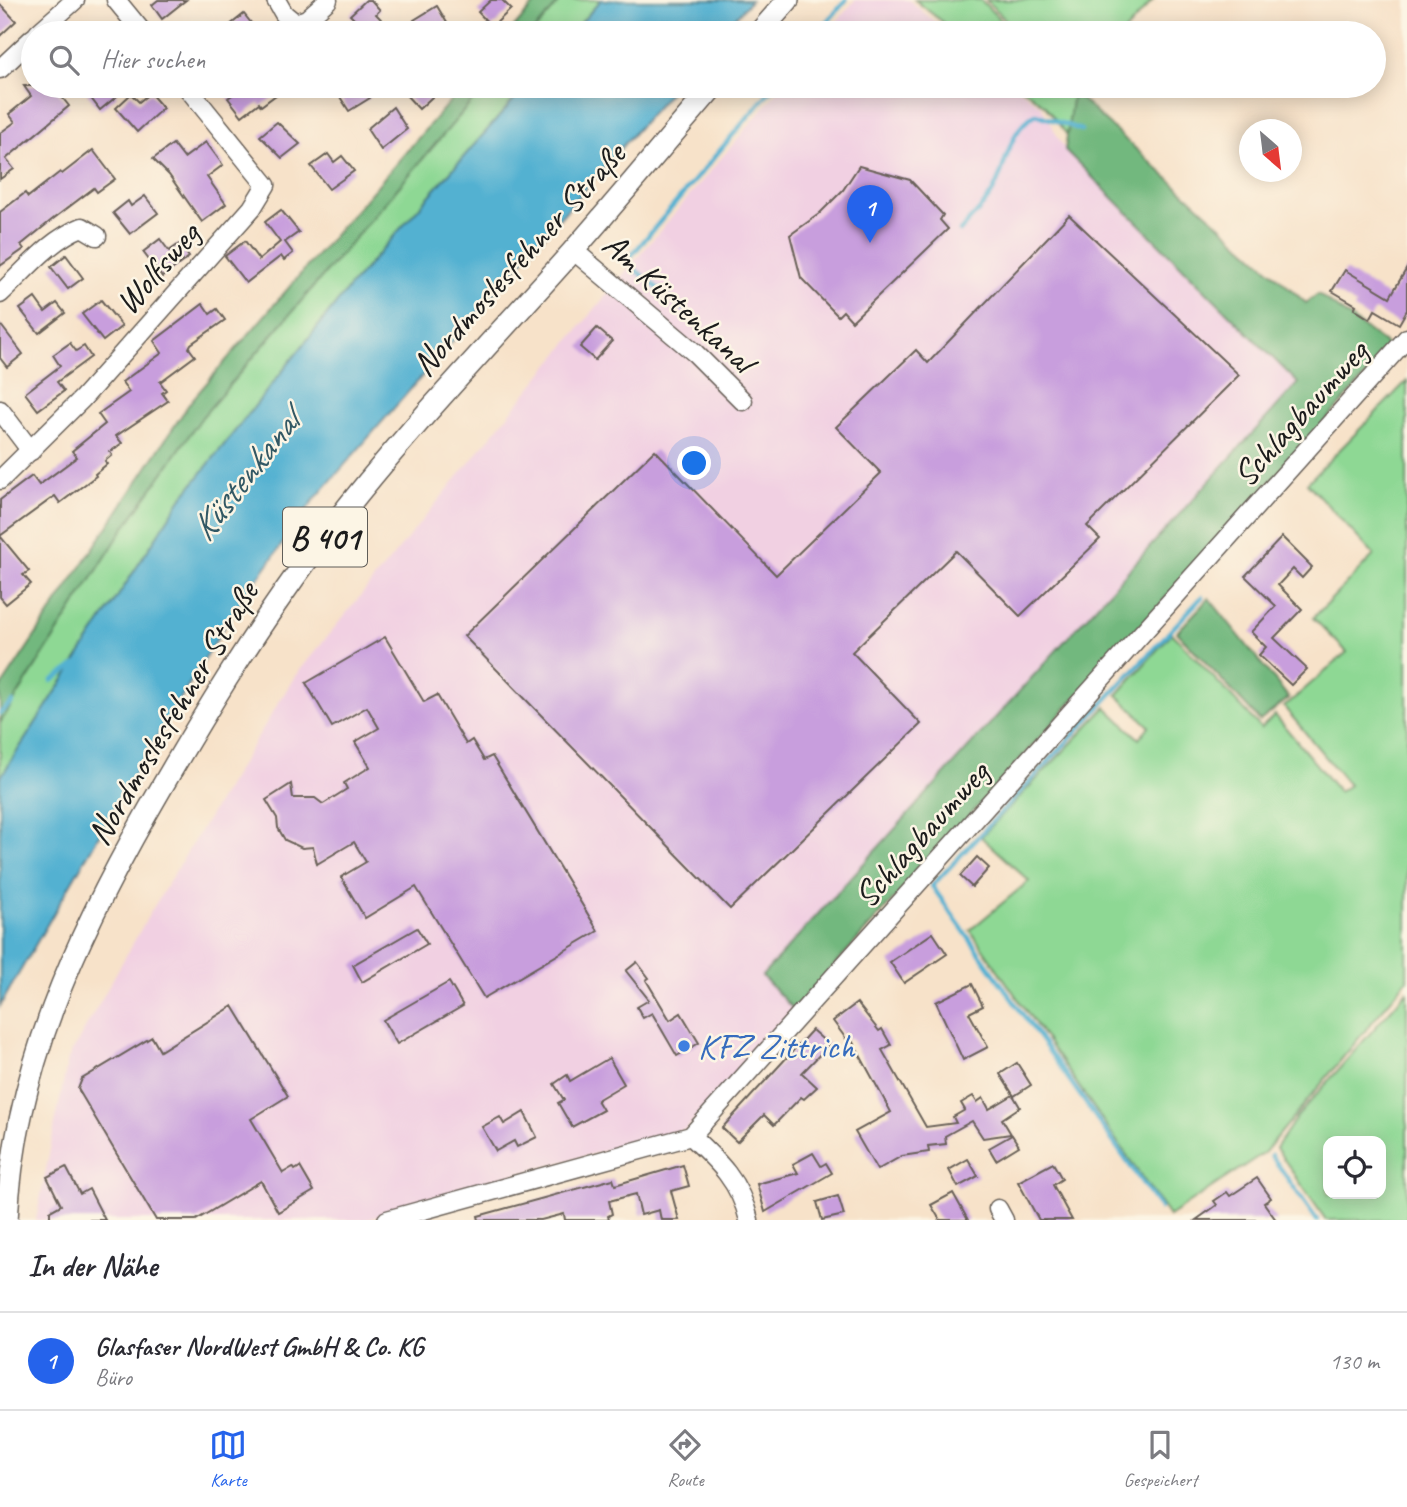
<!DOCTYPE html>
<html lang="de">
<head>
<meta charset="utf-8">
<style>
  body { margin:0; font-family:Caveat,sans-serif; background:#f7f7f7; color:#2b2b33 }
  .controls { position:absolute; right:21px; bottom:21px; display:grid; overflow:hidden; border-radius:14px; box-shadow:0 4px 18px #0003 }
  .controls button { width:63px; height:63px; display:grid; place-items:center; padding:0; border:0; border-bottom:2px solid #e1e1e2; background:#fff; color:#2b2b33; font:35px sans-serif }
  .compass { position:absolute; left:1239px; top:119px; width:63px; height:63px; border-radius:50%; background:#fff; box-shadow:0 4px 18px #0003; rotate:152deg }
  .you { position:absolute; left:695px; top:464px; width:24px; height:24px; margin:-18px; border:5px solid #fff; border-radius:50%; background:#1a73e8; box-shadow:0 0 0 10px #1a73e833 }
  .badge { display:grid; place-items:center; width:46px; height:46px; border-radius:50%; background:#2563eb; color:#fff; font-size:23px; font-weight:700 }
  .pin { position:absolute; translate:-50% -58px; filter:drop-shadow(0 2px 4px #0008) }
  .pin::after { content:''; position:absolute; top:37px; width:24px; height:21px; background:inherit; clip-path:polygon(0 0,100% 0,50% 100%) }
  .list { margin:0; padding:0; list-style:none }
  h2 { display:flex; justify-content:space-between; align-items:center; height:91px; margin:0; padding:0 28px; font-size:30px }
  h2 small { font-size:23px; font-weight:400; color:#7c7c81 }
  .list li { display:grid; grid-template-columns:46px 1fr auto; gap:21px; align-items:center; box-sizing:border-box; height:98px; padding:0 28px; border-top:2px solid #e1e1e2 }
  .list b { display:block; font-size:26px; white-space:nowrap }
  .list p { margin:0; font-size:23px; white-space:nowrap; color:#7c7c81 }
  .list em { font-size:23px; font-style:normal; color:#7c7c81 }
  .icon { flex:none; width:38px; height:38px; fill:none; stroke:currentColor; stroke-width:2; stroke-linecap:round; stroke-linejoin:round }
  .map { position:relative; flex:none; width:1407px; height:1220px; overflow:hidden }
  .search { position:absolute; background:#fff; box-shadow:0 4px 18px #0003; left:21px; right:21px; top:21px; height:77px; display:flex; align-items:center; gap:18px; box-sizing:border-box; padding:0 24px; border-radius:38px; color:#7c7c81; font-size:26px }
  .sheet { height:189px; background:#fff }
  nav { display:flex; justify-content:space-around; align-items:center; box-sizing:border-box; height:98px; border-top:2px solid #e1e1e2; background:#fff; font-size:19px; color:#7c7c81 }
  nav a { display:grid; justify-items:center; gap:4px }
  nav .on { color:#2563eb }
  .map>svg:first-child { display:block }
</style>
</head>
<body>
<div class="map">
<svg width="1407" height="1220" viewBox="0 0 1407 1220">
  <rect width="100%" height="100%" fill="#fcf5e5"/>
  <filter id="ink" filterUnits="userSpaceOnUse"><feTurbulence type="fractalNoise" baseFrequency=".0143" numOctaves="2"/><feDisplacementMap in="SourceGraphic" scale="14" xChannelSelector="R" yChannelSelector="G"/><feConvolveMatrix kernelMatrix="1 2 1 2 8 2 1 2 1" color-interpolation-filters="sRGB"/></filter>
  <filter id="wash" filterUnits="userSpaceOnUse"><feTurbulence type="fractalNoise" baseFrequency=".00686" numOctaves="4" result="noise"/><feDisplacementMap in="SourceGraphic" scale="28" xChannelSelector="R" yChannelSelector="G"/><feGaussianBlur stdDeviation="1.57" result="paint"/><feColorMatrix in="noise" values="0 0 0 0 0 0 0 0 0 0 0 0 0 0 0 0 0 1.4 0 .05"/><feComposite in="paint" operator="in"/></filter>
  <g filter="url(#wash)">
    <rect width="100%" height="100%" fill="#f7e2c9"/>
    <g fill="#f1d0e2">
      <polygon points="855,0 909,0 948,33 827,33"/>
      <polygon points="782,86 1015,86 1041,106 1065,150 1299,383 762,975 794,1010 686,1129 456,1191 366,1220 36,1220 68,1059 150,913 295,676 626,271"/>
    </g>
    <g fill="#8ed894" stroke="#557a58" stroke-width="2" fill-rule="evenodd">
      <polygon points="561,0 601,0 572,33 532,33"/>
      <polygon points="915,0 981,0 1013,33 956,33"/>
      <polygon points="986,0 1153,0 1124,33 1018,33"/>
      <polygon points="485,86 526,86 351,285 181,499 0,778 0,723 120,534 202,417"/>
      <polygon points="1020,86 1064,86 1073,95 1067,135 1045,106"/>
      <polygon points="1407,381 1407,980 1265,1152 1169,1216 970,930 1029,881 981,837 1106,707 1139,739 1149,726 1117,695 1172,633 1261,728 1275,715 1339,792 1349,785 1284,707 1347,652 1313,618 1374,555 1307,483"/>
      <path d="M1407,991V1220H1326L1276,1148L1296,1118ZM1328,1141H1381V1194H1328Z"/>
    </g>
    <g fill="#72b87e" stroke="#476a4d" stroke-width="2">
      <polygon points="538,0 561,0 532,33 509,33"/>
      <polygon points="463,86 485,86 202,417 120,534 0,723 0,689 191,401"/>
      <polygon points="1073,92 1306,303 1318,294 1391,348 794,1010 762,976 1298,383 1065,150"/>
      <polygon points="1209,598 1289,698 1260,721 1177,632"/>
    </g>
    <g fill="#53b1d1" stroke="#386676" stroke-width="2">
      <polygon points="601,0 751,0 722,33 572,33"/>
      <polygon points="526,86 675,86 313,501 231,616 139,766 0,1006 0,778 181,499 351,285"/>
    </g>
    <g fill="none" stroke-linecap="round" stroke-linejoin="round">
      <g stroke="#53b1d1" stroke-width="4.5">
        <polyline points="818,33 846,0"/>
        <path d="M960,231C970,219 984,207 992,193C1008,166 1006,131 1036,114L1081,130"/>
        <polyline points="683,309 626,262 774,86"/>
        <polyline points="52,681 75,665"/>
        <polyline points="0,713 13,702"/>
        <polyline points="1271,1155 1317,1220"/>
        <polyline points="1160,1208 932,886 1202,597"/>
      </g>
    </g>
    <g id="blocks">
      <g fill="#c89edd">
        <polygon points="158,0 186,0 162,19 152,5"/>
        <polygon points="366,0 371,0 380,10 376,14 394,33 368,33 350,15"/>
        <polygon points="491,0 502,0 511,9 492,27 478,12"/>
        <polygon points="0,4 16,21 0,36"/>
        <polygon points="437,6 453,33 423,33 414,20"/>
        <polygon points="244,14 259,33 220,33"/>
        <polygon points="24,86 53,86 69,106 6,159 14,169 0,179 0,133 15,122 9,114 31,96"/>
        <polygon points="97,86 109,86 117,96 100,110 87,93"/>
        <polygon points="230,86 288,86 261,106 259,103 242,116 228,98 235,93"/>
        <polygon points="333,86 362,86 370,98 349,111"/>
        <polygon points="413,86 444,86 419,109 405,94"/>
        <polygon points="150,93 163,108 137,132 116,108 131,94 139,102"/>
        <polygon points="393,107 407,129 381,150 367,129"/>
        <polygon points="277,122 300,144 282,158 260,136"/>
        <polygon points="206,142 223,165 207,177 226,204 202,222 169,175 153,159 173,144 184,158"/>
        <polygon points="93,150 115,179 97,192 94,188 53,219 21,245 24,249 0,266 0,212 25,193 28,197 60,172 62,174"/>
        <polygon points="328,154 334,162 342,156 354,171 329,189 311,166"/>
        <polygon points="859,166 910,180 943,215 940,220 948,229 852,321 843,311 838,316 801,278 790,235 819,214 843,190"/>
        <polygon points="145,196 158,213 130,234 113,213 128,201 131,206"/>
        <polygon points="281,210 299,232 285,242 293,253 284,260 281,256 246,283 225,256 245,241 259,260 280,242 265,222"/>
        <polygon points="1069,215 1239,375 1087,526 1100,539 1020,616 956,551 852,652 921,724 730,909 464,636 655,450 776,575 881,473 836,427 916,350 928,363"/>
        <polygon points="160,239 169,251 179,244 189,257 162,277 143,252"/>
        <polygon points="66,255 83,278 68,289 51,267"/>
        <polygon points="1407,268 1407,310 1399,324 1375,310 1370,319 1354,309 1356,305 1332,291 1345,270 1390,297"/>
        <polygon points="35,298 45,312 57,303 65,313 39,333 20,309"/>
        <polygon points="101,300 122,326 103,341 82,314"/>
        <polygon points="203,304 210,314 217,309 225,320 191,344 189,348 195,356 160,382 166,390 162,393 168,401 116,436 122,443 110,452 112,455 105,461 107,464 95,474 96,476 60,503 55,496 0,536 29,571 23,575 31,584 6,604 0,597 0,500 32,476 39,485 77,457 72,451 105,424 98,414 129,392 122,382 162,353 154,341"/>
        <polygon points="0,324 23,354 7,367 0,358"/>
        <polygon points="597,328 612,341 595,360 580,347"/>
        <polygon points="70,343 76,351 84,346 91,357 57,382 64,391 38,410 25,393 60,366 53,355"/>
        <polygon points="1282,537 1312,567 1302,578 1293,569 1278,585 1302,609 1274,638 1307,669 1291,685 1259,655 1266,647 1251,632 1276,606 1245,576"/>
        <polygon points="385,637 424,702 437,695 466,744 472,740 484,760 492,756 598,931 484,998 416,887 365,918 341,877 366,862 354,842 317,864 313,847 302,848 285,840 278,828 277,818 266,800 291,784 293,798 315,798 323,804 347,789 344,783 370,767 355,742 379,728 367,707 332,727 306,683"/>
        <polygon points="977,857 989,868 972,887 960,876"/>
        <polygon points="417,928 427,944 362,982 353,965"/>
        <polygon points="933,933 947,954 904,983 890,962"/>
        <polygon points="637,962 649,978 646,980 670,1020 681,1013 699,1043 677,1056 652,1013 643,1018 637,1007 649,1000 626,971"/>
        <polygon points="449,982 463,1006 397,1044 383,1020"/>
        <polygon points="972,984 983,1006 969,1013 988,1047 963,1060 936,1002"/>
        <polygon points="857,1003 879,1031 882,1029 891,1045 882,1050 926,1127 956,1123 953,1117 965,1110 961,1103 973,1096 977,1102 983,1098 989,1109 1013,1095 1020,1107 1002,1119 1011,1134 983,1138 972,1121 945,1136 946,1144 928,1146 929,1152 902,1156 877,1170 855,1132 891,1112 850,1037 847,1040 833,1021"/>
        <polygon points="233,1006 288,1096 251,1119 283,1173 293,1167 295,1170 300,1167 314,1191 278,1212 261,1181 196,1220 156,1220 78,1089 82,1079 152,1037 160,1051"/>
        <polygon points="812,1030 829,1045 802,1073 817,1087 804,1099 801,1097 774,1125 764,1115 737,1142 722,1128"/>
        <polygon points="609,1058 624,1084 597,1100 603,1110 572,1127 558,1103 564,1100 554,1084 567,1075 570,1081"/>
        <polygon points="1017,1063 1031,1085 1014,1096 1000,1074"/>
        <polygon points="524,1112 537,1137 517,1147 514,1141 496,1151 482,1127 500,1117 504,1124"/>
        <polygon points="1012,1135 1019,1146 996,1160 989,1148"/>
        <polygon points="813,1153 821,1166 826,1163 832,1173 765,1212 757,1184 798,1173 793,1164"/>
        <polygon points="968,1159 978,1176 958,1187 949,1170"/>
        <polygon points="1053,1163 1062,1179 1053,1185 1072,1220 1039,1220 1018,1182"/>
        <polygon points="683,1165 689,1186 671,1191 679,1220 661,1220 659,1210 641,1215 636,1194 609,1201 612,1214 608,1216 609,1220 565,1220 564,1214 541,1220 479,1220 478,1216 613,1179 615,1185"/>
        <polygon points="66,1167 80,1194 89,1189 105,1220 50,1220 50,1211 61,1205 47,1177"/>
        <polygon points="1257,1178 1271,1198 1264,1203 1276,1220 1196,1220 1217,1205 1214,1201 1227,1192 1230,1196"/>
        <polygon points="953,1193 968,1220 940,1220 931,1205"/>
        <polygon points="838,1196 844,1215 822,1220 817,1202"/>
      </g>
    </g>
  </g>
  <g filter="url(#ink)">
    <use href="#blocks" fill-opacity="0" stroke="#696159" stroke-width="2"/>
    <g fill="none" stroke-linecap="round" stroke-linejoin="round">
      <defs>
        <g id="minor">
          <polyline points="116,0 143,33"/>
          <polyline points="276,0 284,14 295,23 307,19 328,0"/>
          <polyline points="38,33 75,0"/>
          <polyline points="0,69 33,38"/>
          <polyline points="573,250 695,353 743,401"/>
          <path d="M0,294C25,271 49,240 82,227L97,236"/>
          <polyline points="0,410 31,451"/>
          <polyline points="0,480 82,399 252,208 266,185 186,86"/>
          <path d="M691,1136C719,1162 740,1182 749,1220"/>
          <polyline points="998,1209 1004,1220"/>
          <polyline points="387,1220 691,1136 1407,338"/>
        </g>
        <g id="major">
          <polyline points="759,33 788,0"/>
          <path d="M7,1220C14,1072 76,937 148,811C199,722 252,634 313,552C392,445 484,351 572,252C620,198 666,141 714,86"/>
        </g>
      </defs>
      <use href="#minor" stroke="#696159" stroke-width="21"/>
      <use href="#major" stroke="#696159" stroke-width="24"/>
      <use href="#minor" stroke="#fff" stroke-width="18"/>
      <use href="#major" stroke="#fff" stroke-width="21"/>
    </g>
  </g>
  <circle fill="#3f7fe0" stroke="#fcf5e5" stroke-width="2.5" cx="684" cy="1046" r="7"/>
  <g text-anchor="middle" stroke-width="5" stroke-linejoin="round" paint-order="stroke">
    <rect fill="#fcf5e5" stroke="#5f5d58" stroke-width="2" x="283" y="507.5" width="84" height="59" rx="5"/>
    <g font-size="33" font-weight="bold" fill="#1c1c1c">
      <text x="325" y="549">B 401</text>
    </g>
    <g font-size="35" fill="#1c1c1c" stroke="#fcf5e5">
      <text transform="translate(518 259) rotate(-48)" y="12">Nordmoslesfehner Straße</text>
      <text transform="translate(157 268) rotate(-49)" y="12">Wolfsweg</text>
      <text transform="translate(679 302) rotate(42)" y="12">Am Küstenkanal</text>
      <text transform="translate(1300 413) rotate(-48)" y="12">Schlagbaumweg</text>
      <text transform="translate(172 713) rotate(-59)" y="12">Nordmoslesfehner Straße</text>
      <text transform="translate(921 834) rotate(-48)" y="12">Schlagbaumweg</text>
    </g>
    <g font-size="35" fill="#366cbe" stroke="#fcf5e5" text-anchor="start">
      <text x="698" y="1058">KFZ Zittrich</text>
    </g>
    <g font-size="37" font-style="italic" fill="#325864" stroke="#fcf5e5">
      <text transform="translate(244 475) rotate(-52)" y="13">Küstenkanal</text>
    </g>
  </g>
</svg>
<div class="controls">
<button><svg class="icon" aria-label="locate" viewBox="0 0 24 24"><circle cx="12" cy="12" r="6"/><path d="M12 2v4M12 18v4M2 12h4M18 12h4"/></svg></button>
</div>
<svg class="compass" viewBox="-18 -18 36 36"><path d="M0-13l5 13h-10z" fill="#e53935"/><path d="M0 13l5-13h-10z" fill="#7c7c81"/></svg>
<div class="you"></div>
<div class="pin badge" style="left:870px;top:243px">1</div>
<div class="search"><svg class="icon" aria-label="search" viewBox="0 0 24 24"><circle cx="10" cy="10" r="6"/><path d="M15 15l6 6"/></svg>Hier suchen</div>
</div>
<section class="sheet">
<h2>In der Nähe<small></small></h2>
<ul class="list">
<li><span class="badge">1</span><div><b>Glasfaser NordWest GmbH &amp; Co. KG</b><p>Büro</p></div><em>130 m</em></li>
</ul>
</section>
<nav>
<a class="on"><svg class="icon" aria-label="map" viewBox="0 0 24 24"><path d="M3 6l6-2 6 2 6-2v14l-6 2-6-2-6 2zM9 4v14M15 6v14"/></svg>Karte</a>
<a><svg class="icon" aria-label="directions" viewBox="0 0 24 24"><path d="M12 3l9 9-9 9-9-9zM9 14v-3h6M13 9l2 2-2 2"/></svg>Route</a>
<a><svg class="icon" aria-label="saved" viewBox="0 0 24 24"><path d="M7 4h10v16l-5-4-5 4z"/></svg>Gespeichert</a>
</nav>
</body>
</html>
